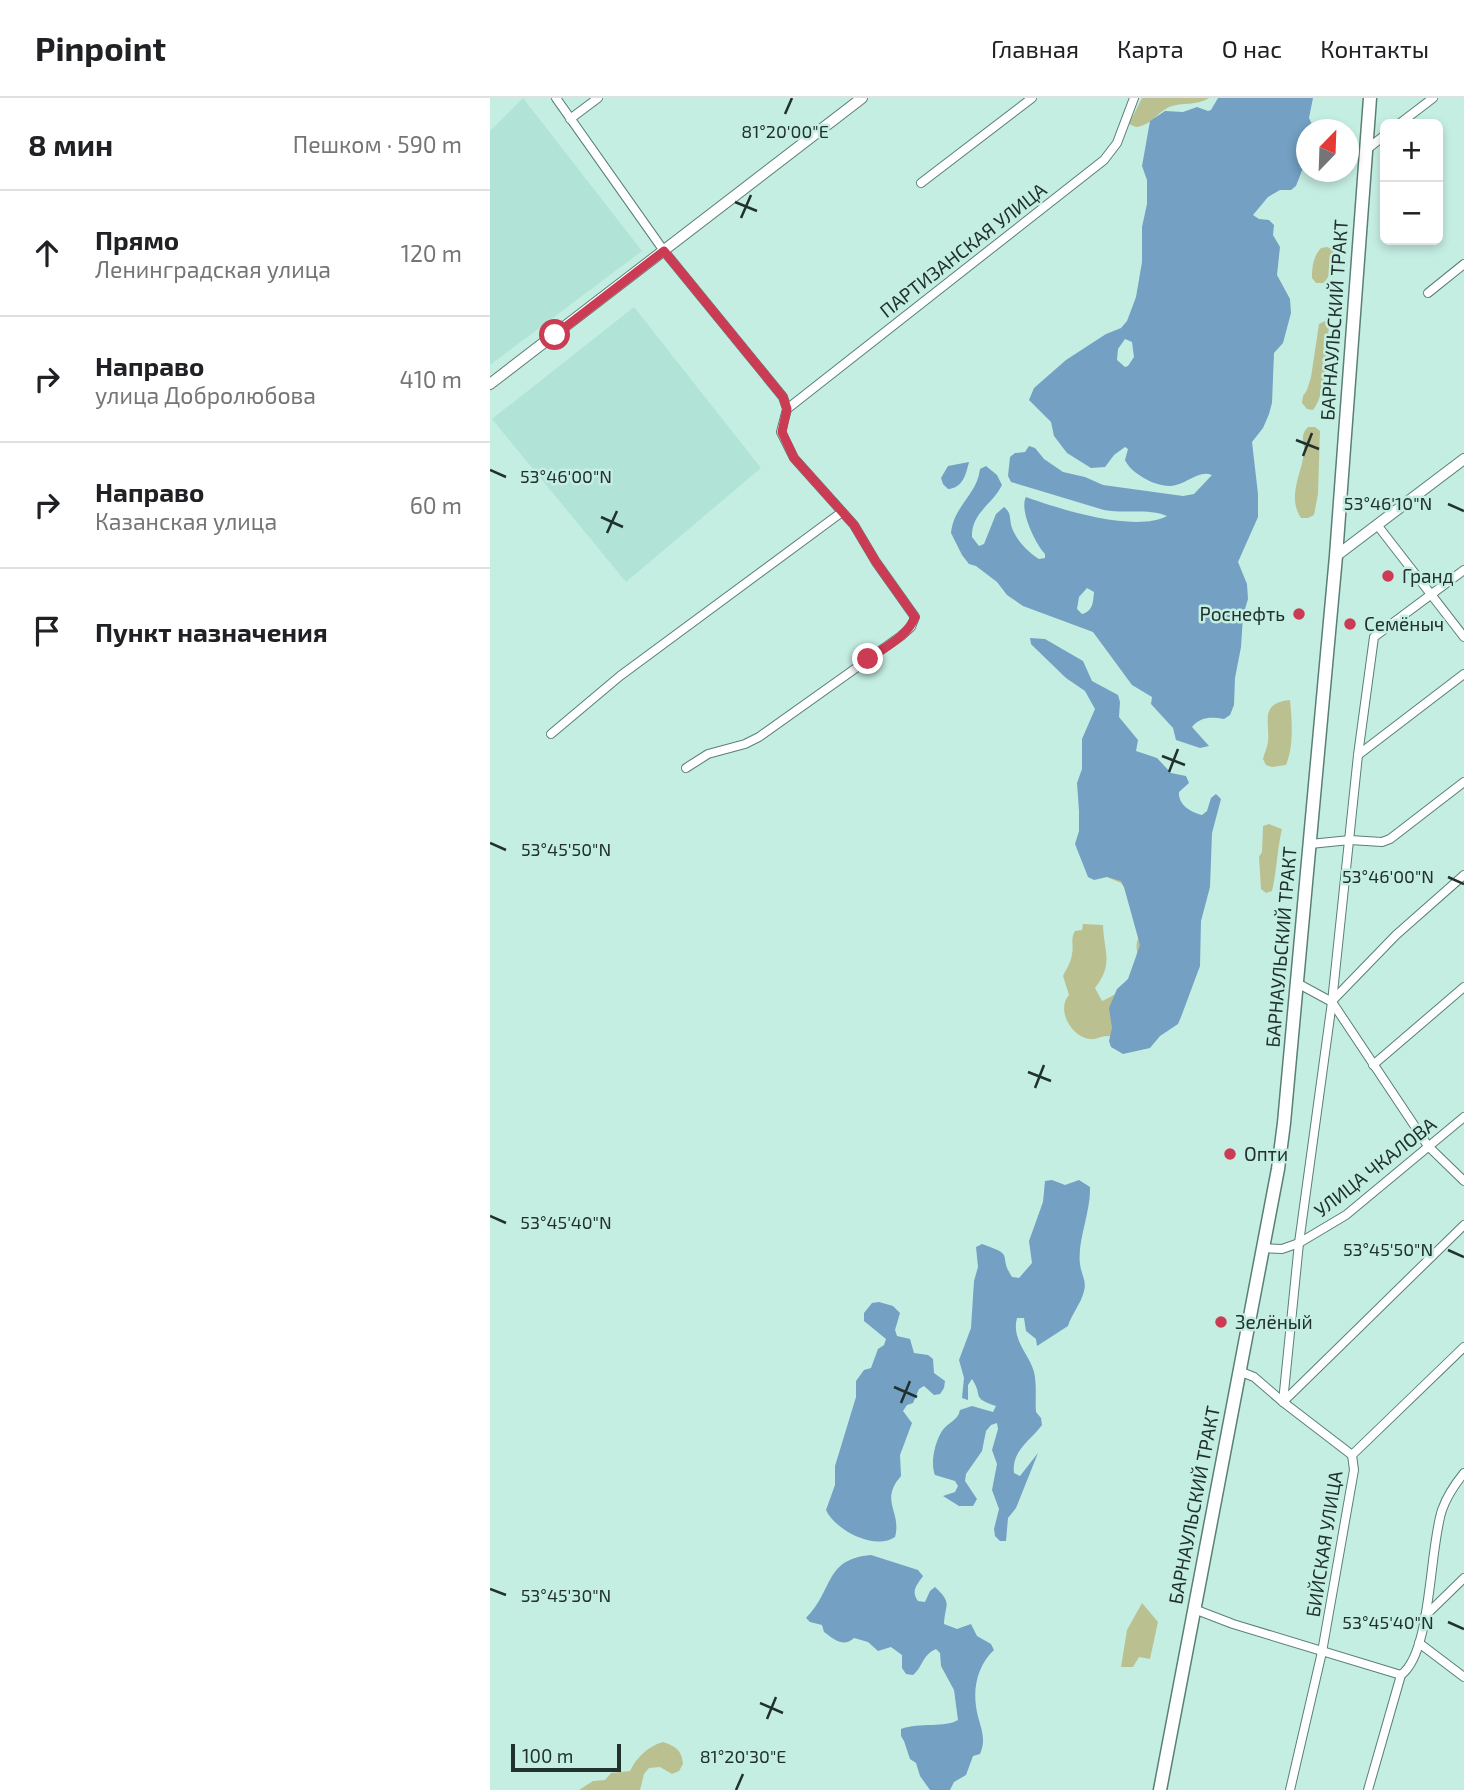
<!DOCTYPE html>
<html lang="ru">
<head>
<meta charset="utf-8">
<style>
  body { margin:0; font-family:"Exo 2",sans-serif; background:#f2f2f2; color:#202124 }
  .controls { position:absolute; right:21px; top:21px; display:grid; overflow:hidden; border-radius:10px; box-shadow:0 4px 10px #0003 }
  .controls button { width:63px; height:63px; display:grid; place-items:center; padding:0; border:0; border-bottom:2px solid #e0e0e0; background:#fff; color:#202124; font:35px sans-serif }
  .compass { position:absolute; left:806px; top:21px; width:63px; height:63px; border-radius:50%; background:#fff; box-shadow:0 4px 10px #0003; rotate:23deg }
  .scale { position:absolute; left:21px; bottom:18px; width:110px; box-sizing:border-box; padding-left:7px; border:4px solid #21312d; border-top:0; font-size:19px; line-height:24px; white-space:nowrap; color:#21312d; -webkit-text-stroke:5px #c5eee3; paint-order:stroke }
  .stop { position:absolute; width:21px; height:21px; margin:-16px; border:5px solid #cc3b54; border-radius:50%; background:#fff }
  .stop.end { background:#cc3b54; border-color:#fff; box-shadow:0 2px 7px #0008 }
  .list { margin:0; padding:0; list-style:none }
  h2 { display:flex; justify-content:space-between; align-items:center; height:91px; margin:0; padding:0 28px; font-size:30px }
  h2 small { font-size:23px; font-weight:400; color:#757577 }
  .list li { display:grid; grid-template-columns:46px 1fr auto; gap:21px; align-items:center; box-sizing:border-box; height:126px; padding:0 28px; border-top:2px solid #e0e0e0 }
  .list b { display:block; font-size:26px; white-space:nowrap }
  .list p { margin:0; font-size:23px; white-space:nowrap; color:#757577 }
  .list em { font-size:23px; font-style:normal; color:#757577 }
  .icon { flex:none; width:38px; height:38px; fill:none; stroke:currentColor; stroke-width:2; stroke-linecap:round; stroke-linejoin:round }
  .map { position:relative; flex:none; width:974px; height:1692px; overflow:hidden }
  header { display:flex; align-items:center; gap:42px; box-sizing:border-box; height:98px; padding:0 35px; background:#fff; border-bottom:2px solid #e0e0e0 }
  header strong { font-size:33px }
  nav { display:flex; gap:38px; margin-inline-start:auto; font-size:24px }
  main { display:flex }
  aside { flex:1; background:#fff }
  .map>svg:first-child { display:block }
</style>
</head>
<body>
<header>
<strong>Pinpoint</strong>
<nav><a>Главная</a><a>Карта</a><a>О нас</a><a>Контакты</a></nav>
</header>
<main>
<aside>
<h2>8 мин<small>Пешком · 590 m</small></h2>
<ul class="list">
<li><svg class="icon" aria-label="ahead" viewBox="0 0 24 24"><path d="M12 20V5M6 11l6-6 6 6"/></svg><div><b>Прямо</b><p>Ленинградская улица</p></div><em>120 m</em></li>
<li><svg class="icon" aria-label="right" viewBox="0 0 24 24"><path d="M7 20v-9h11M14 6l5 5-5 5"/></svg><div><b>Направо</b><p>улица Добролюбова</p></div><em>410 m</em></li>
<li><svg class="icon" aria-label="right" viewBox="0 0 24 24"><path d="M7 20v-9h11M14 6l5 5-5 5"/></svg><div><b>Направо</b><p>Казанская улица</p></div><em>60 m</em></li>
<li><svg class="icon" aria-label="arrive" viewBox="0 0 24 24"><path d="M6 21V4h12l-3 4 3 4H6"/></svg><div><b>Пункт назначения</b></div></li>
</ul>
</aside>
<div class="map">
<svg width="974" height="1692" viewBox="0 0 974 1692">
  <rect width="100%" height="100%" fill="#c5eee3"/>
  <g fill="#b1e3d6">
    <polygon points="33,0 152,153 0,267 0,33"/>
    <polygon points="144,209 271,370 136,484 2,321"/>
  </g>
  <g fill="#bbc091">
    <path d="M652,0H719C707,8 692,4 679,9C667,15 660,28 646,29L639,26Z"/>
    <path d="M837,149L844,152C842,164 842,178 833,185H826L822,180C822,169 823,159 831,150Z"/>
    <path d="M835,223L839,229C836,251 837,295 823,312L817,311L812,305L813,298L817,292L821,279L829,226Z"/>
    <path d="M818,329H825L830,333L828,396L824,417L818,420H811C797,399 811,377 814,355C815,344 809,338 818,329Z"/>
    <path d="M800,602C802,622 804,648 796,667L782,669L776,667L773,661C774,656 777,650 778,644C780,624 769,605 800,602Z"/>
    <path d="M779,726L792,731C787,752 787,772 782,793L776,795L771,791L769,759L772,754L773,728Z"/>
    <path d="M675,739L634,941C629,940 622,938 617,938C611,938 606,942 600,941C581,939 566,911 579,897L573,878C577,870 581,864 582,856C584,847 580,841 585,833L592,832L593,826L613,827C614,855 624,865 605,890L612,903C628,896 642,886 648,867C650,858 643,850 649,839L634,789L631,785L617,779Z"/>
    <polygon points="652,1505 668,1524 660,1561 649,1559 643,1569 631,1569 637,1532"/>
    <path d="M173,1644C185,1648 192,1652 193,1666L189,1673L182,1676L170,1669L159,1670L154,1676L150,1692H89L103,1683L115,1682L121,1675L140,1673C146,1660 158,1648 173,1644Z"/>
  </g>
  <g fill="#73a0c3" fill-rule="evenodd">
    <path d="M728,0H823L819,20L824,31L816,32V62L806,88L801,92H790L778,99L763,117L769,121L779,122L784,127L783,137L790,149L787,177L800,201L801,215L793,245L784,255L782,305L779,316L773,330L762,344L768,396V419L748,464L757,486L758,501L753,518L751,549L745,580L744,607L740,617L734,621C722,619 711,618 702,629L719,648L710,650L686,642L683,630L661,606L662,599L642,587L603,534L533,508L517,497L507,484L486,468L479,466L472,457L461,435C464,407 487,397 490,371L496,368L507,377L512,387C503,406 481,415 482,439L489,448L494,446L506,416L514,409C522,415 519,421 522,430C527,443 537,453 549,461L555,460V456C545,445 529,412 536,399C569,411 645,435 677,418C658,410 634,416 614,412L521,384L518,378L520,359L525,355L535,354L539,348L545,350L554,361L573,374L595,379L613,387L693,398L704,396L722,377C709,372 699,384 686,387C670,392 641,376 635,362L638,351L635,349L624,357L615,369L601,370L577,355L564,338L561,324L539,302L544,290L576,262L616,236L631,230L637,223L646,199L652,164V129L657,106V82L652,68L660,23L675,13L693,14L707,9L718,13L721,12ZM635,241L642,244L644,259L638,268L635,269L627,262L628,251ZM597,490L604,494C603,505 603,513 592,516L587,511L589,499Z"/>
    <path d="M479,364C476,376 473,390 458,391L453,386L451,380L458,368Z"/>
    <path d="M540,540L555,541L593,563L602,583L628,597L630,604L629,619L648,642L646,653L667,660L681,675L696,678L699,685L689,694C688,707 701,714 712,717L717,713L721,700L726,696L731,701L722,735L720,789L711,823L710,868L691,919L688,926L670,938L660,950L633,956L621,949L619,943L622,930L619,910L627,891L638,881L650,847L634,789L631,783L617,779L604,782L598,779L585,746L589,733V713L587,685L592,671V641L605,611L595,593L576,580L546,551L541,546Z"/>
    <path d="M562,1082L575,1087L589,1082L600,1089C601,1114 587,1143 590,1166C591,1176 597,1183 594,1193C591,1206 582,1215 578,1228L547,1248L546,1241L536,1233L534,1220H527C521,1242 540,1257 544,1274C547,1287 545,1301 546,1314L551,1320L552,1327C541,1342 521,1353 524,1375L530,1378L548,1355L526,1410L518,1420L516,1443H510L505,1438L504,1431L509,1411L502,1392L507,1366L502,1352L508,1331L507,1325L501,1327L496,1333L492,1353L476,1376L475,1383L487,1401L483,1408H469L453,1398L465,1394L468,1388L465,1383L445,1377C440,1365 445,1344 452,1333C458,1324 468,1323 470,1312L482,1308L503,1314L506,1308C480,1299 494,1299 482,1281L478,1287V1302L472,1300L474,1280L469,1262L481,1230L484,1183L488,1169L486,1149L492,1146C527,1158 507,1156 522,1179L529,1180L542,1165L539,1143L553,1104L555,1083Z"/>
    <path d="M389,1204L403,1208L410,1215L405,1232L407,1238L420,1241L424,1255L438,1257L443,1261L444,1275L455,1283L454,1290L450,1296L444,1297L434,1288L429,1291L423,1305L417,1307L413,1313L422,1325L410,1357L411,1378C389,1403 412,1414 405,1439C385,1453 345,1432 336,1412L345,1387V1368L366,1299V1283L374,1272L381,1270L388,1251L394,1247L396,1241L374,1223V1215L382,1205Z"/>
    <path d="M381,1457L428,1472L433,1478C426,1488 421,1493 428,1503L435,1504L440,1493L445,1489C463,1506 455,1505 454,1526L467,1531L481,1526L487,1538L501,1546L504,1552C489,1566 483,1587 486,1608C488,1626 498,1638 490,1656L483,1658L476,1677L464,1684L460,1692H440L430,1678L426,1665L420,1661L414,1643L411,1638V1631C430,1624 455,1630 468,1622L464,1592L451,1568L450,1555L446,1551C432,1557 433,1569 423,1577L416,1576L412,1570V1557L401,1549L388,1553L378,1544L364,1540C353,1550 344,1541 334,1534L332,1527L320,1524L316,1520C344,1492 334,1461 381,1457Z"/>
  </g>
  <g fill="none" stroke-linecap="round" stroke-linejoin="round">
    <defs>
      <g id="minor">
        <polyline points="66,0 174,153 293,299 297,311 291,334 304,360 364,427 386,464 425,519 421,529 411,538 269,639 255,646 218,656 196,670"/>
        <polyline points="80,21 108,0"/>
        <polyline points="909,26 943,0"/>
        <polyline points="876,52 895,37"/>
        <polyline points="431,85 542,0"/>
        <polyline points="938,195 974,166"/>
        <polyline points="297,311 614,62 627,45 644,0"/>
        <polyline points="888,428 974,539"/>
        <polyline points="61,636 130,578 352,414"/>
        <polyline points="868,657 974,576"/>
        <polyline points="820,746 860,742 892,744 900,741 974,684"/>
        <polyline points="807,885 842,904 938,1048 974,1083"/>
        <polyline points="842,903 906,837 974,777"/>
        <polyline points="883,967 974,889"/>
        <polyline points="772,1150 792,1151 809,1145 856,1117 974,1019"/>
        <polyline points="749,1273 764,1279 793,1304 862,1357"/>
        <polyline points="793,1304 809,1145 842,904 868,657 884,539 974,472"/>
        <polyline points="793,1304 974,1127"/>
        <polyline points="704,1511 743,1526 911,1577"/>
        <polyline points="935,1518 974,1480"/>
        <polyline points="929,1545 974,1579"/>
        <polyline points="800,1692 832,1554 864,1372 862,1357 974,1249"/>
        <path d="M878,1692L911,1577C942,1554 939,1451 952,1412C957,1398 965,1386 974,1375"/>
      </g>
      <g id="tertiary">
        <polyline points="0,286 372,0"/>
        <polyline points="846,458 974,361"/>
      </g>
      <polyline id="primary" points="670,1692 788,1071 794,1025 846,458 880,0"/>
    </defs>
    <use href="#minor" stroke="#5a7f76" stroke-width="10"/>
    <use href="#tertiary" stroke="#5a7f76" stroke-width="12"/>
    <use href="#primary" stroke="#5a7f76" stroke-width="15"/>
    <use href="#minor" stroke="#fff" stroke-width="8"/>
    <use href="#tertiary" stroke="#fff" stroke-width="10"/>
    <use href="#primary" stroke="#fff" stroke-width="12"/>
  </g>
  <g fill="none" stroke-linecap="round" stroke-linejoin="round">
    <path stroke="#cc3b54" stroke-width="9" d="M65,237L174,153L293,299L297,311L292,334L304,360L364,427L386,464L425,519C417,539 395,549 378,561"/>
  </g>
  <path fill="none" stroke="#21312d" stroke-width="2.5" d="M295,16L302,0M245,104L267,113M251,120L261,97M806,342L829,351M813,358L822,335M0,372L16,379M958,406L974,413M111,419L133,429M117,435L127,413M672,658L695,667M679,674L688,651M0,745L16,752M958,779L974,786M538,974L561,983M545,990L554,967M0,1118L16,1125M958,1152L974,1159M404,1289L427,1299M411,1305L420,1283M0,1491L16,1497M958,1524L974,1531M270,1605L293,1615M277,1621L286,1599M246,1692L253,1676"/>
  <g fill="#cc3b54" stroke="#c5eee3" stroke-width="2.5">
    <circle cx="898" cy="478" r="7"/>
    <circle cx="809" cy="516" r="7"/>
    <circle cx="860" cy="526" r="7"/>
    <circle cx="740" cy="1056" r="7"/>
    <circle cx="731" cy="1224" r="7"/>
  </g>
  <g text-anchor="middle" stroke-width="5" stroke-linejoin="round" paint-order="stroke">
    <g font-size="19" fill="#21312d" stroke="#c5eee3">
      <text transform="translate(473 152) rotate(-38)" y="7">ПАРТИЗАНСКАЯ УЛИЦА</text>
      <text transform="translate(844 222) rotate(-86)" y="7">БАРНАУЛЬСКИЙ ТРАКТ</text>
      <text transform="translate(791 849) rotate(-85)" y="7">БАРНАУЛЬСКИЙ ТРАКТ</text>
      <text transform="translate(885 1069) rotate(-38)" y="7">УЛИЦА ЧКАЛОВА</text>
      <text transform="translate(704 1407) rotate(-79)" y="7">БАРНАУЛЬСКИЙ ТРАКТ</text>
      <text transform="translate(834 1446) rotate(-81)" y="7">БИЙСКАЯ УЛИЦА</text>
    </g>
    <g font-size="19" fill="#21312d" stroke="#c5eee3" text-anchor="start">
      <text x="912" y="485">Гранд</text>
      <text x="795" y="523" text-anchor="end">Роснефть</text>
      <text x="874" y="533">Семёныч</text>
      <text x="754" y="1063">Опти</text>
      <text x="745" y="1231">Зелёный</text>
    </g>
  </g>
  <g font-size="18" text-anchor="middle" fill="#21312d" stroke="#c5eee3" stroke-width="5" stroke-linejoin="round" paint-order="stroke">
    <text x="295" y="40">81°20'00"E</text>
    <text x="76" y="385">53°46'00"N</text>
    <text x="898" y="412">53°46'10"N</text>
    <text x="76" y="758">53°45'50"N</text>
    <text x="898" y="785">53°46'00"N</text>
    <text x="76" y="1131">53°45'40"N</text>
    <text x="898" y="1158">53°45'50"N</text>
    <text x="76" y="1504">53°45'30"N</text>
    <text x="898" y="1531">53°45'40"N</text>
    <text x="253" y="1665">81°20'30"E</text>
  </g>
</svg>
<div class="controls">
<button>+</button>
<button>−</button>
</div>
<svg class="compass" viewBox="-18 -18 36 36"><path d="M0-13l5 13h-10z" fill="#e53935"/><path d="M0 13l5-13h-10z" fill="#757577"/></svg>
<div class="scale">100 m</div>
<div class="stop" style="left:65px;top:237px"></div>
<div class="stop end" style="left:378px;top:561px"></div>
</div>
</main>
</body>
</html>
